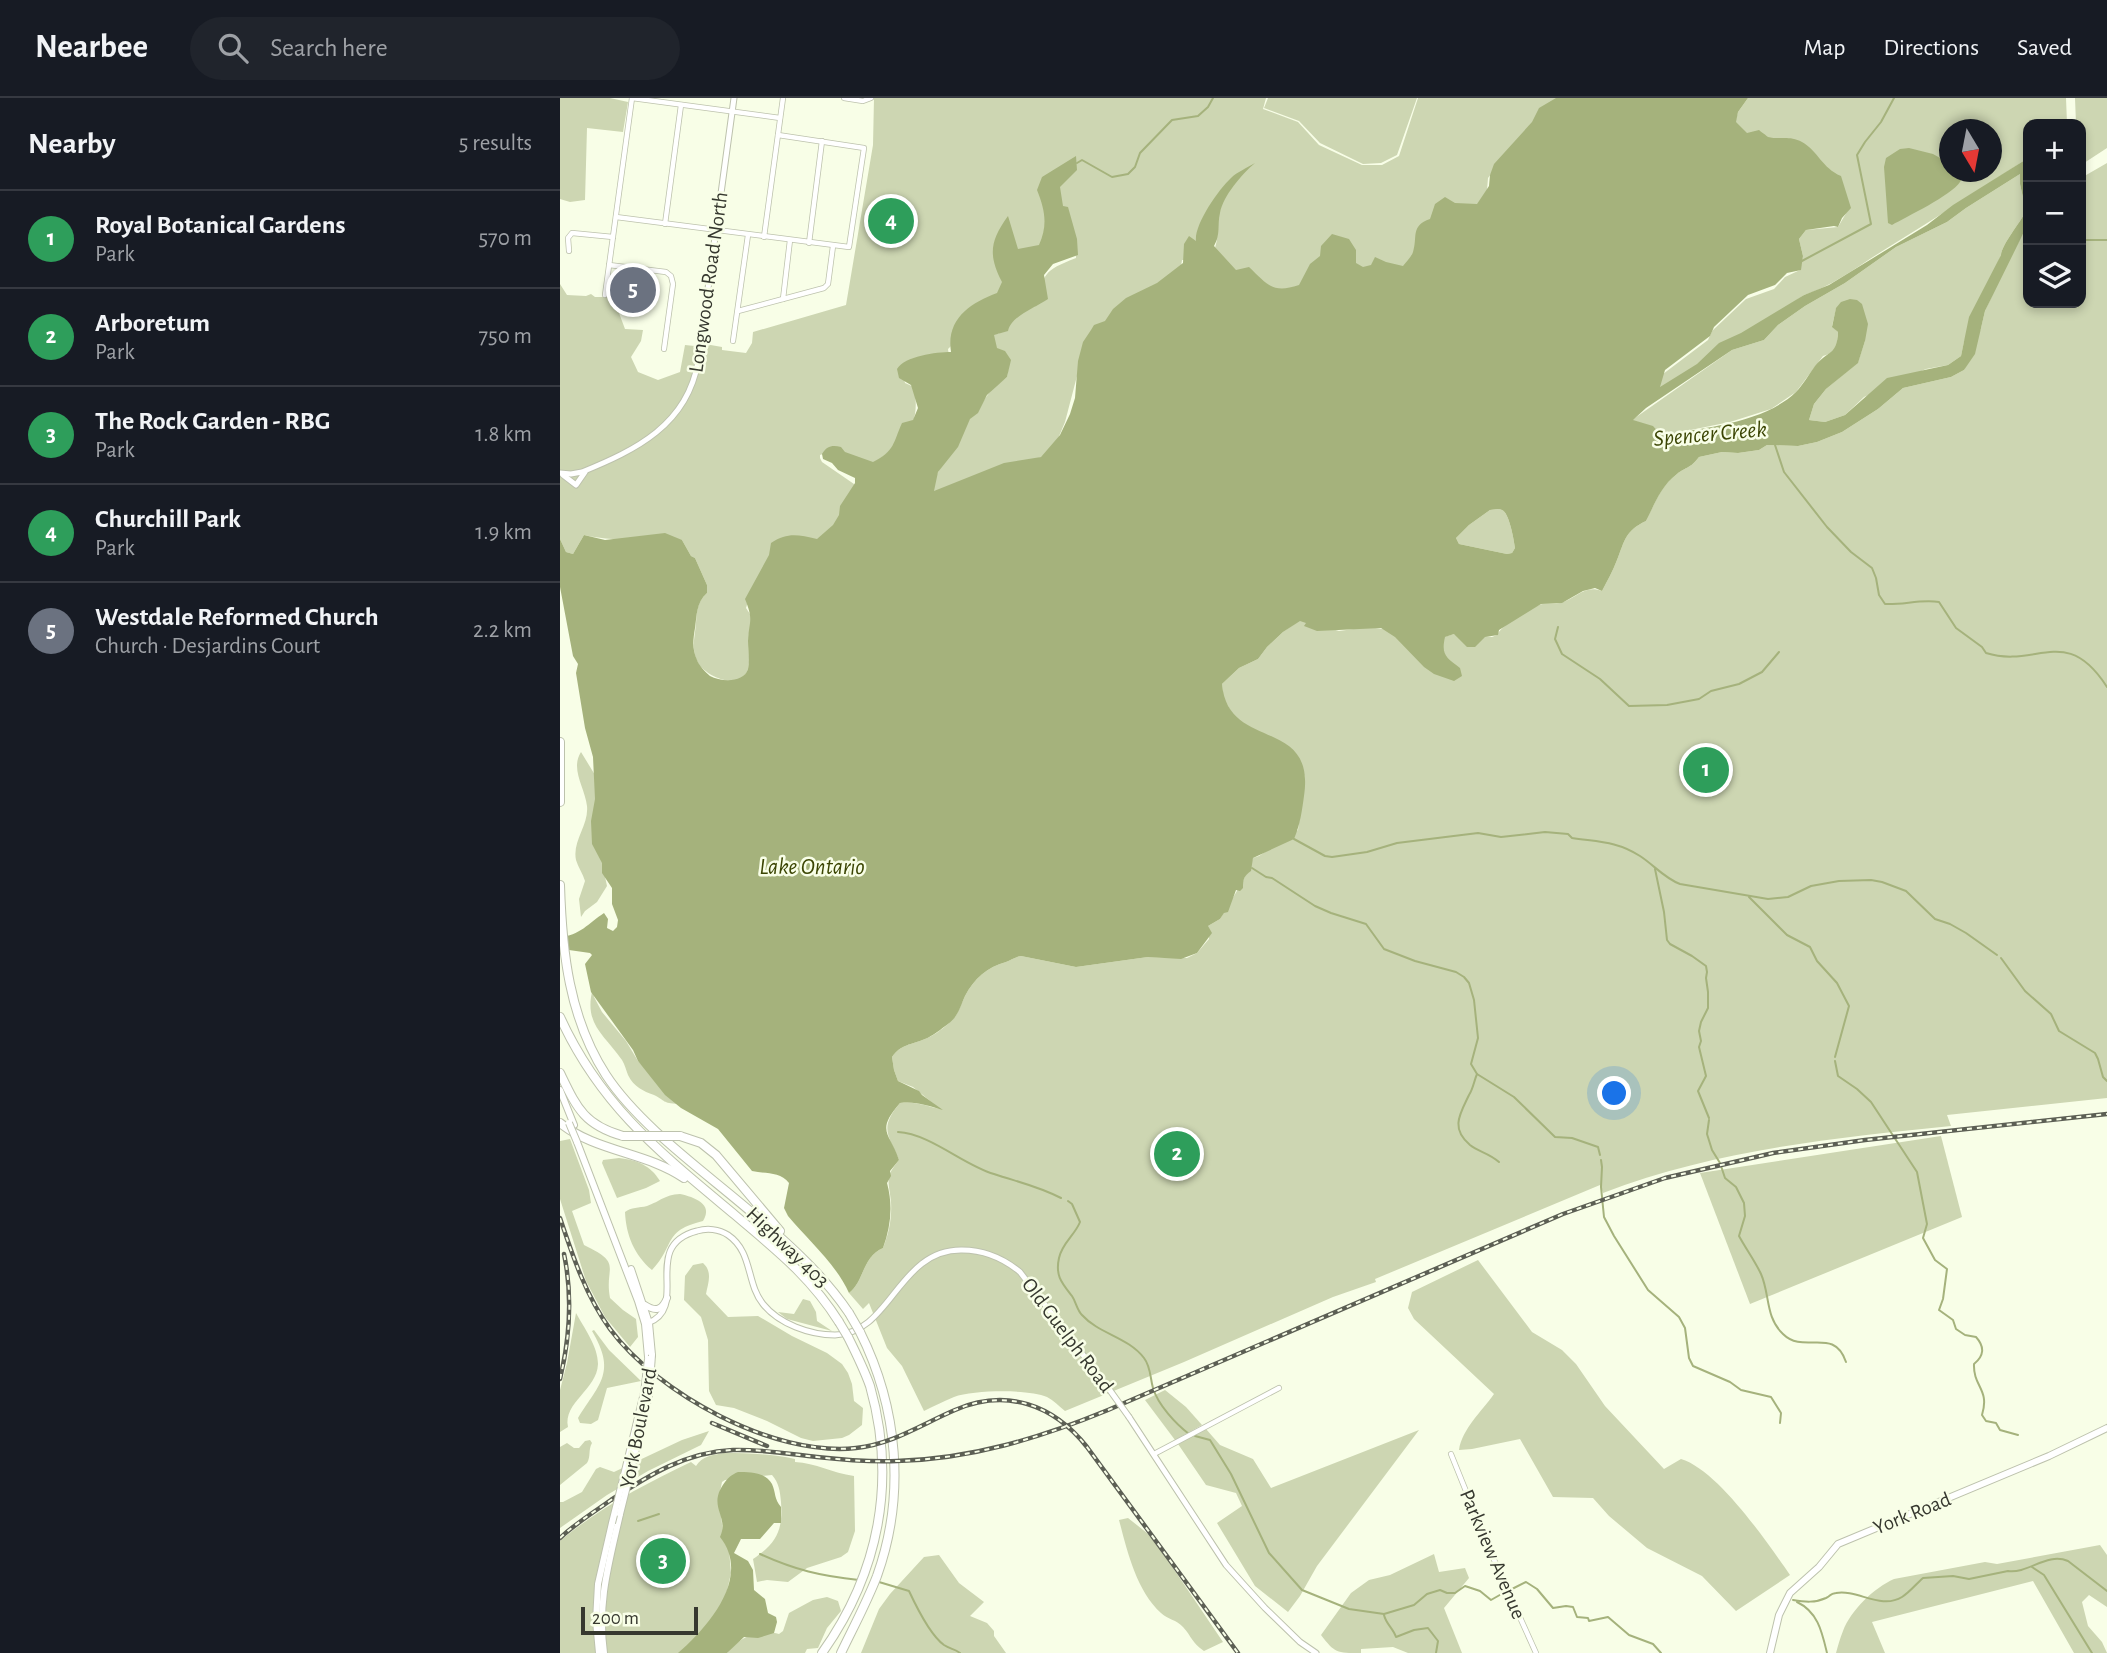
<!DOCTYPE html>
<html lang="en">
<head>
<meta charset="utf-8">
<style>
  body { margin:0; font-family:"Alegreya Sans",sans-serif; background:#20242c; color:#f1f3f6 }
  .controls { position:absolute; right:21px; top:21px; display:grid; overflow:hidden; border-radius:14px; box-shadow:0 4px 10px #0003 }
  .controls button { width:63px; height:63px; display:grid; place-items:center; padding:0; border:0; border-bottom:2px solid #363941; background:#171b24; color:#f1f3f6; font:35px sans-serif }
  .compass { position:absolute; left:1379px; top:21px; width:63px; height:63px; border-radius:50%; background:#171b24; box-shadow:0 4px 10px #0003; rotate:170deg }
  .scale { position:absolute; left:21px; bottom:18px; width:117px; box-sizing:border-box; padding-left:7px; border:4px solid #36382f; border-top:0; font-size:19px; line-height:24px; white-space:nowrap; color:#36382f; -webkit-text-stroke:5px #f8fee7; paint-order:stroke }
  .you { position:absolute; left:1055px; top:996px; width:24px; height:24px; margin:-18px; border:5px solid #fff; border-radius:50%; background:#1a73e8; box-shadow:0 0 0 10px #1a73e833 }
  .badge { display:grid; place-items:center; width:46px; height:46px; border-radius:50%; background:#6c5dd7; color:#fff; font-size:23px; font-weight:700 }
  .pin { position:absolute; translate:-50% -50%; border:4px solid #fff; box-shadow:0 2px 7px #0006 }
  .list { margin:0; padding:0; list-style:none }
  h2 { display:flex; justify-content:space-between; align-items:center; height:91px; margin:0; padding:0 28px; font-size:30px }
  h2 small { font-size:23px; font-weight:400; color:#9ea1a6 }
  .list li { display:grid; grid-template-columns:46px 1fr auto; gap:21px; align-items:center; box-sizing:border-box; height:98px; padding:0 28px; border-top:2px solid #363941 }
  .list b { display:block; font-size:26px; white-space:nowrap }
  .list p { margin:0; font-size:23px; white-space:nowrap; color:#9ea1a6 }
  .list em { font-size:23px; font-style:normal; color:#9ea1a6 }
  .icon { flex:none; width:38px; height:38px; fill:none; stroke:currentColor; stroke-width:2; stroke-linecap:round; stroke-linejoin:round }
  .map { position:relative; flex:none; width:1547px; height:1555px; overflow:hidden }
  header { display:flex; align-items:center; gap:42px; box-sizing:border-box; height:98px; padding:0 35px; background:#171b24; border-bottom:2px solid #363941 }
  header strong { font-size:33px }
  nav { display:flex; gap:38px; margin-inline-start:auto; font-size:24px }
  .search { width:490px; height:63px; background:#20242c; display:flex; align-items:center; gap:18px; box-sizing:border-box; padding:0 24px; border-radius:38px; color:#9ea1a6; font-size:26px }
  main { display:flex }
  aside { flex:1; background:#171b24 }
  .map>svg:first-child { display:block }
</style>
</head>
<body>
<header>
<strong>Nearbee</strong>
<div class="search"><svg class="icon" aria-label="search" viewBox="0 0 24 24"><circle cx="10" cy="10" r="6"/><path d="M15 15l6 6"/></svg>Search here</div>
<nav><a>Map</a><a>Directions</a><a>Saved</a></nav>
</header>
<main>
<aside>
<h2>Nearby<small>5 results</small></h2>
<ul class="list">
<li><span class="badge" style="background:#2e9e5b">1</span><div><b>Royal Botanical Gardens</b><p>Park</p></div><em>570 m</em></li>
<li><span class="badge" style="background:#2e9e5b">2</span><div><b>Arboretum</b><p>Park</p></div><em>750 m</em></li>
<li><span class="badge" style="background:#2e9e5b">3</span><div><b>The Rock Garden - RBG</b><p>Park</p></div><em>1.8 km</em></li>
<li><span class="badge" style="background:#2e9e5b">4</span><div><b>Churchill Park</b><p>Park</p></div><em>1.9 km</em></li>
<li><span class="badge" style="background:#6b7280">5</span><div><b>Westdale Reformed Church</b><p>Church · Desjardins Court</p></div><em>2.2 km</em></li>
</ul>
</aside>
<div class="map">
<svg width="1547" height="1555" viewBox="0 0 1547 1555">
  <rect width="100%" height="100%" fill="#f8fee7"/>
  <g fill="#cdd6b2" fill-rule="evenodd">
    <polygon points="0,0 50,0 68,4 63,34 27,30 25,102 10,104 0,101"/>
    <path d="M314,0H706L703,11L738,24L759,47L802,67H822L839,58L858,0H1004L934,72L928,80L927,92L915,110L851,161L841,172L737,191L724,195L674,176L654,154L657,142L629,162H622L621,169L523,255L505,324L497,343L484,358L382,394H368L398,334L414,316L432,291L447,279L449,266L432,254L433,236H438L441,234V231L468,210L475,209C484,175 483,173 516,160C515,138 505,131 501,111C498,98 500,84 501,71L485,150L446,194L388,251L389,258L343,276L345,285L354,289C362,332 342,343 311,368L271,353L260,357V360L262,364L294,386L295,393L275,432L190,497L186,510L192,519C191,526 189,534 188,541C188,550 191,565 187,574C177,593 143,577 137,563C131,550 135,539 136,525C137,513 137,504 147,495V487L135,460L131,458L122,442C90,441 54,444 24,437L13,456L6,454L0,441V186L7,197L26,198L31,196L35,199H48L56,207L65,231L83,232L81,243L71,259L78,274L98,282L120,274L125,247L144,249L145,246L162,249V252L186,255L192,245L193,234L286,207L313,47Z"/>
    <polygon points="708,0 857,0 837,57 821,65 803,66 760,45 739,23 704,10"/>
    <path d="M1188,0H1506L1507,25L1468,26V58L1465,59V62C1418,93 1371,123 1324,152C1298,168 1273,188 1244,197L1063,319L1103,276L1148,242L1152,233L1186,201L1214,191L1225,179L1240,172L1243,158L1239,141L1246,132L1278,129L1288,112L1185,39L1174,28L1178,14ZM1390,32H1432V74H1390Z"/>
    <polygon points="1515,0 1547,0 1547,50 1521,67 1521,26 1516,26"/>
    <path d="M1547,65V1000L1387,1017L1391,1028C1273,1040 1155,1052 1043,1095L1040,1087L815,1181L816,1184L773,1199L624,1264L505,1313C499,1308 493,1302 487,1299C468,1291 414,1292 394,1299C384,1303 374,1308 364,1313L342,1268L327,1250L309,1205L303,1211L289,1195C304,1184 302,1159 323,1150C329,1135 332,1120 331,1104C329,1083 324,1080 339,1062C328,1036 319,1030 340,1005C355,1003 366,1008 380,1011L353,989L338,983L334,972L332,959C341,946 351,947 365,941C373,938 381,932 388,926C397,920 400,908 405,898C414,881 427,869 446,864C451,862 455,859 461,858L516,869L588,859L627,860L637,855L649,841L648,828L660,821L683,783L693,760L699,758L738,732L745,678L673,617L663,599L662,586L679,570L698,561L707,549L723,534L740,522L779,533L808,529L884,539L894,536L932,539L937,537C941,528 973,507 983,506C989,505 995,506 1000,505C1016,501 1024,486 1042,493C1047,483 1053,473 1057,462C1065,442 1065,433 1086,423C1095,405 1100,389 1117,376C1127,368 1130,371 1139,359L1162,354L1178,355L1199,352L1207,347L1238,348L1257,344L1282,334L1318,311L1343,290L1391,279L1404,272L1421,230L1425,213L1445,169L1463,136L1468,130V205H1521V80Z"/>
    <path d="M1460,76V86L1466,113C1460,125 1442,146 1441,157L1404,244L1401,258L1388,267L1366,271L1304,299L1285,317L1265,324L1249,322L1254,306L1266,291L1298,264L1305,243L1276,211L1272,228L1278,234L1277,247L1272,255L1263,258L1236,294L1211,311L1170,324L1101,338L1072,322L1172,252L1204,242L1218,227L1245,208L1285,185L1336,149L1387,124L1406,110Z"/>
    <path d="M930,412C934,412 938,410 942,412C949,414 954,442 955,450L952,455L947,456L899,446L896,440L909,427Z"/>
    <path d="M21,654L35,677L40,755L47,788L37,804L25,813L21,819L19,801L25,783C23,776 18,769 16,762C12,743 29,727 27,708C25,690 10,671 21,654Z"/>
    <path d="M33,890L34,899L42,914L66,943L78,963L118,1006C102,1005 106,1003 94,997C83,993 74,989 68,977C66,972 65,967 62,962C44,936 23,926 33,890Z"/>
    <polygon points="1381,1038 1402,1119 1190,1206 1140,1075"/>
    <path d="M10,1041L29,1092L31,1105L12,1113L24,1147C64,1166 44,1168 50,1200L63,1212L76,1221L78,1239L70,1249L45,1219L26,1183L0,1101V1043Z"/>
    <path d="M59,1060C77,1062 90,1067 100,1083L86,1090L57,1100L42,1065L43,1062Z"/>
    <path d="M120,1096C134,1099 154,1106 143,1123C102,1133 116,1147 92,1172C74,1157 66,1137 65,1114C71,1109 79,1110 87,1108C101,1103 104,1097 120,1096Z"/>
    <path d="M918,1162L972,1234L1002,1252L1016,1266L1045,1308L1104,1371L1121,1361C1158,1372 1207,1444 1230,1477L1176,1513L1142,1478L1087,1450L1049,1418L1033,1400L993,1399L960,1341L912,1351L899,1352C902,1331 922,1313 934,1296L854,1221L848,1210L852,1194Z"/>
    <path d="M143,1165C153,1174 148,1185 146,1196L168,1219L198,1218L232,1238L267,1255L282,1266L288,1275L292,1286L294,1303L303,1310L302,1327L289,1337L282,1340L253,1343L241,1340L207,1323L174,1310L156,1307L149,1293L148,1242L141,1219L124,1202L125,1178L133,1167Z"/>
    <polygon points="243,1201 250,1203 256,1214 257,1223 272,1233 227,1221 218,1214 234,1216"/>
    <path d="M16,1215C24,1230 38,1248 38,1266C37,1292 3,1304 8,1329L0,1334V1292L7,1265Z"/>
    <path d="M34,1232L49,1252L81,1283L47,1290L38,1322L31,1326L20,1325L18,1320C41,1284 56,1274 32,1233Z"/>
    <polygon points="605,1292 626,1309 642,1327 615,1342 585,1302"/>
    <polygon points="646,1331 660,1347 693,1361 711,1390 859,1332 757,1468 740,1498 728,1514 695,1488 657,1425 682,1408 676,1395 646,1387 618,1346"/>
    <polygon points="149,1333 141,1347 88,1373 47,1397 0,1430 0,1404 3,1404 22,1394 36,1371 40,1369 54,1374 122,1342"/>
    <path d="M30,1342L32,1345C28,1352 31,1359 27,1365L0,1387V1349L7,1345L14,1350H19L25,1343Z"/>
    <path d="M164,1355C188,1355 211,1356 235,1361V1364C256,1365 272,1375 294,1378L295,1433L288,1454L281,1459L247,1470L228,1484L207,1482L197,1484L193,1461C217,1445 223,1432 221,1404C220,1393 219,1385 212,1377L165,1382L162,1384L159,1399L164,1444L169,1452L171,1475L166,1497L151,1527L119,1555H0V1443C39,1410 85,1386 131,1364L136,1368C142,1358 153,1357 164,1355Z"/>
    <path d="M568,1420L592,1439L663,1544L644,1553C632,1545 632,1539 623,1529C617,1522 607,1521 601,1515C576,1492 567,1452 559,1422Z"/>
    <path d="M1540,1447L1547,1457V1509L1529,1497L1522,1504L1528,1528L1542,1544L1547,1555H1514L1473,1483L1312,1524L1325,1555H1276C1278,1548 1280,1540 1283,1533C1291,1512 1314,1490 1334,1481L1425,1464L1437,1466Z"/>
    <path d="M874,1456L879,1474L905,1470L909,1480L884,1510L902,1555H848L833,1549L801,1551V1555C776,1555 775,1555 761,1537L791,1495L809,1482L830,1477Z"/>
    <polygon points="379,1457 399,1485 424,1504 410,1518 427,1525 434,1533 434,1538 446,1555 301,1555 319,1511 330,1496 364,1459"/>
    <path d="M267,1499L278,1503L281,1513L267,1530L258,1550L247,1551L245,1555H167C178,1540 200,1530 219,1536L223,1533L229,1515L253,1502Z"/>
  </g>
  <g fill="#a5b27c" fill-rule="evenodd">
    <path d="M996,0H1188L1178,14L1176,24L1187,35L1199,32C1200,33 1207,38 1208,39C1220,42 1229,37 1242,44C1258,53 1262,70 1281,78L1291,110L1282,120L1278,129L1274,128L1246,132L1239,141L1243,158L1241,172L1227,175L1215,187L1188,197L1154,229L1150,238L1105,272L1100,289L1137,266L1159,245L1181,235L1244,197L1269,187L1367,127L1393,107L1465,62L1466,64L1468,62V119L1463,136L1425,213L1415,256L1404,272L1391,279L1343,290L1318,311L1282,334L1257,344L1238,348L1207,347L1199,352L1178,355L1162,354L1139,359C1130,371 1127,368 1117,376C1100,389 1095,406 1086,423C1065,433 1065,442 1057,462C1053,473 1047,483 1042,493L1035,490L1023,493L1002,505L981,506L939,532L938,537L925,539L915,549H907L894,536L885,539C881,557 886,559 900,570L902,578L894,583L874,576L864,569L835,539L821,530L757,533L744,528L746,525L740,523L723,534L707,549L698,561L679,570L662,586C668,654 756,618 744,698C742,713 740,727 734,741L693,760L691,773C684,778 683,781 683,790L680,793L676,792L668,814L664,815L660,821L648,828L652,835L637,855L621,861L588,859L516,869L461,858C455,859 451,862 446,864C427,869 414,881 405,898C400,909 398,919 388,926C381,931 373,938 365,941C351,947 341,946 332,959L334,972L338,983L359,993L362,997L383,1012C368,1008 356,1003 340,1005C315,1034 330,1034 339,1062L330,1073L331,1078L327,1085C333,1107 331,1128 323,1150C302,1159 304,1184 289,1195C276,1166 248,1142 228,1118L224,1110L229,1085C220,1073 205,1076 192,1073L158,1031L121,1010L105,997L78,963L73,952L31,894L25,866L32,857L30,855L9,852L0,853V839C19,838 29,825 44,815L48,821L47,830L53,833L57,829L58,822L52,806V790L42,775V765L32,746L31,723L35,701L33,659L25,630L16,575L18,566L13,558L0,489V441L6,454L13,456L24,437L45,442L105,435L122,442L131,458L135,460L147,487V495C136,505 137,517 135,530C133,542 132,551 137,562C138,566 146,575 150,578C161,584 184,585 188,571C190,562 188,552 188,543C189,522 194,523 185,501L209,457L211,445C228,434 238,437 257,441L273,427L279,417L280,408L295,385V380L278,372L272,365L263,361L262,356C267,348 272,347 281,349L285,354L313,364C335,353 333,345 342,325L353,322L358,310L351,287L339,280L337,271C345,258 376,254 391,254C386,221 410,205 437,195L442,184C428,157 430,143 448,118L458,151L479,147C488,127 485,112 477,92L482,79L516,58L517,72L500,89L503,108L508,109L517,141L518,157L493,166L484,177L488,201C475,210 451,218 448,233L434,237L437,250L445,253L451,262L447,279L427,297L418,315L410,321L398,349L378,374L374,393L444,365L481,359L500,337L510,316L515,300L518,263L523,244L531,232L534,227L545,223L553,211L566,200L597,185L623,165L624,146L629,138L636,143C634,127 658,92 671,80C677,74 687,70 695,65C682,76 663,98 660,115C657,128 661,135 654,148L676,172L689,169C707,186 712,196 739,187L750,166L760,158L761,148L772,136L789,141L796,152V165L803,169L811,167L815,159L826,164L843,168C846,164 852,158 853,154C858,139 850,128 870,121L875,106L885,99L895,105L917,106L929,88L930,77L934,66L972,24L979,10ZM1460,76V86L1466,113C1460,125 1442,146 1441,157L1409,219L1401,258L1388,267L1327,280L1285,317L1265,324L1249,322L1254,306L1266,291L1298,265L1305,243L1308,226L1302,206L1297,202L1290,201L1281,204L1276,210L1272,229L1278,234C1277,258 1268,252 1255,268C1249,276 1243,287 1236,294C1204,325 1143,330 1101,337L1093,328L1073,322L1086,310L1172,252L1204,242L1218,227L1245,208L1285,185L1336,149L1387,124L1406,110ZM930,412C934,412 938,410 942,412C949,414 954,442 955,450L952,455L947,456L899,446L896,440L909,427Z"/>
    <path d="M1349,50L1373,56L1389,65L1390,74H1400C1401,78 1403,80 1400,84C1392,97 1346,119 1332,127L1328,125L1324,69L1326,60L1340,51Z"/>
    <path d="M178,1374C189,1374 206,1374 212,1386C216,1395 214,1401 221,1409V1425H214L200,1441H181L174,1455L188,1463L193,1472L194,1492L205,1501L208,1515L216,1519L217,1524L214,1535L198,1540L184,1539L167,1555H118C148,1529 192,1479 160,1439C170,1418 146,1409 165,1384C169,1379 171,1377 178,1374Z"/>
  </g>
  <g fill="none" stroke-linecap="round" stroke-linejoin="round">
    <g stroke="#a5b27c" stroke-width="2">
      <polyline points="517,65 522,62 552,79 568,76 575,69 580,55 612,22 638,18 648,9 653,0"/>
      <polyline points="1521,142 1547,142"/>
      <polyline points="1240,164 1311,126 1297,57 1305,44 1321,24 1334,0"/>
      <path d="M1215,347L1224,374L1267,429L1291,454L1312,470L1316,480L1319,497L1325,506C1343,507 1361,501 1379,504L1396,530L1422,549L1426,555C1477,571 1506,525 1547,589"/>
      <polyline points="998,529 995,541 1002,556 1040,581 1069,608 1107,607 1139,601 1151,593 1179,586 1202,574 1219,554"/>
      <path d="M734,741L765,758L772,759L807,754L837,745L918,735L941,739L985,734L1008,736L1012,740C1038,744 1057,743 1080,758C1094,767 1104,780 1120,786L1208,801L1228,799L1251,788L1279,783L1311,782L1322,784L1346,793L1375,821L1390,826L1406,835L1437,857"/>
      <polyline points="692,770 706,779 712,780 755,808 771,815 806,826 824,851 855,863 896,874 904,879 909,885 914,902 918,940 911,966 917,976 954,999 995,1039 1012,1040 1038,1049 1040,1057"/>
      <polyline points="1095,771 1104,814 1107,842 1110,846 1132,858 1146,868 1147,874 1146,880 1148,894 1148,910 1141,924 1139,933 1141,943 1139,949 1146,978 1138,993 1149,1020"/>
      <polyline points="1189,799 1227,837 1250,849 1257,863 1277,885 1289,908 1275,959"/>
      <polyline points="1441,860 1465,893 1491,916 1499,933 1535,955 1538,961 1543,979 1547,983"/>
      <path d="M1275,963L1278,978L1297,991L1311,1004L1357,1074L1367,1126L1363,1140L1375,1162L1387,1171L1383,1201L1379,1212L1393,1222L1396,1231L1405,1237L1416,1239C1425,1249 1424,1258 1414,1266C1413,1289 1430,1291 1422,1317L1426,1323L1436,1325L1440,1332L1458,1337"/>
      <path d="M917,976C914,983 913,991 909,997C900,1016 890,1030 910,1047C919,1054 929,1055 939,1064"/>
      <path d="M1149,1022L1147,1036L1152,1052L1160,1065L1165,1080L1176,1089L1184,1105L1185,1118L1179,1138C1186,1151 1195,1163 1201,1176C1210,1196 1205,1219 1223,1236C1244,1257 1274,1228 1286,1264"/>
      <path d="M338,1034C371,1036 403,1067 434,1076C458,1084 478,1088 501,1100"/>
      <polyline points="1041,1062 1042,1069 1041,1089 1044,1119 1054,1138 1088,1192 1119,1219 1125,1230 1129,1260 1133,1268 1170,1284 1181,1292 1211,1299 1221,1315 1220,1325"/>
      <path d="M508,1103L512,1106L520,1124C515,1137 502,1145 499,1160C495,1178 502,1185 512,1198C516,1204 517,1212 522,1217C539,1236 568,1239 584,1260C591,1269 590,1280 593,1290C598,1307 616,1326 629,1336"/>
      <polyline points="635,1338 650,1342 671,1376 709,1455 742,1492 789,1511 824,1516 854,1507 867,1496 880,1492 887,1495 895,1495 905,1488 920,1493 931,1502 945,1494"/>
      <polyline points="78,1423 99,1416"/>
      <path d="M200,1456C235,1472 261,1478 299,1482"/>
      <polyline points="1472,1469 1484,1477 1532,1555"/>
      <path d="M319,1484L349,1493C356,1508 370,1537 384,1547C390,1551 395,1551 400,1555"/>
      <polyline points="952,1491 966,1484 977,1491 993,1510 1006,1508 1013,1509 1017,1519 1028,1520 1029,1523 1048,1519 1069,1537 1093,1546 1101,1555"/>
      <path d="M1233,1502C1245,1504 1255,1505 1266,1500C1272,1497 1269,1496 1276,1495C1297,1491 1321,1512 1342,1499C1350,1494 1356,1486 1363,1480L1393,1478L1409,1481L1448,1473C1468,1476 1487,1454 1508,1463L1547,1493"/>
      <path d="M1237,1504C1258,1514 1262,1534 1267,1555"/>
      <path d="M824,1517C826,1526 833,1530 836,1539L854,1532L868,1530L878,1543L876,1555"/>
    </g>
    <defs>
      <g id="minor">
        <polyline points="72,0 220,20"/>
        <polyline points="284,0 303,3 311,0"/>
        <polyline points="56,119 289,149 304,50 218,37"/>
        <polyline points="105,126 121,7"/>
        <polyline points="204,139 223,0"/>
        <polyline points="249,145 262,43"/>
        <polyline points="9,153 8,140 12,135 53,139"/>
        <polyline points="49,167 106,174 111,178 113,186 104,251"/>
        <polyline points="45,197 72,0"/>
        <polyline points="223,201 230,142"/>
        <polyline points="178,213 264,190 268,186 273,148"/>
        <polyline points="173,243 188,137"/>
        <polyline points="594,1356 719,1290"/>
        <polyline points="891,1356 931,1455 976,1555"/>
      </g>
      <g id="tertiary">
        <path d="M0,375L11,376L22,374C76,352 127,327 138,264L174,0"/>
        <polyline points="3,377 16,387 25,374"/>
        <path d="M88,1225C131,1209 79,1148 137,1133C147,1130 159,1131 168,1137C193,1154 186,1185 203,1206C219,1226 250,1237 275,1237C331,1236 338,1151 402,1152C425,1152 443,1160 460,1174L549,1291"/>
        <polyline points="569,1319 666,1467 705,1510 740,1544 756,1555"/>
      </g>
      <polyline id="secondary" points="1210,1555 1219,1517 1230,1495 1259,1469 1278,1446 1489,1358 1547,1330"/>
      <g id="primary">
        <polyline points="0,992 14,1027"/>
        <polyline points="17,1044 78,1203 85,1226 88,1259"/>
        <polyline points="71,1171 89,1225 92,1257"/>
        <path d="M85,1207C96,1214 102,1212 107,1200"/>
        <polyline points="64,1377 84,1295"/>
        <polyline points="69,1380 89,1297"/>
        <polyline points="39,1555 36,1523 38,1486 52,1425"/>
        <path d="M44,1555C37,1504 49,1465 60,1416"/>
      </g>
      <g id="motorway">
        <polyline points="0,644 0,704"/>
        <path d="M0,787C2,853 9,920 46,977C80,1029 149,1077 197,1119C231,1148 264,1178 289,1215"/>
        <path d="M0,919C41,1009 102,1056 175,1117C216,1152 250,1178 279,1224"/>
        <path d="M0,975C17,1010 24,1027 63,1038"/>
        <path d="M0,1025C36,1054 86,1054 124,1080"/>
        <polyline points="120,1038 141,1045 156,1057 220,1133"/>
        <path d="M262,1555C319,1475 337,1383 310,1288C304,1271 296,1255 288,1239"/>
        <path d="M281,1555C293,1530 307,1504 317,1478C346,1397 338,1310 300,1234"/>
      </g>
    </defs>
    <use href="#minor" stroke="#bdc2ad" stroke-width="6"/>
    <use href="#tertiary" stroke="#bdc2ad" stroke-width="7"/>
    <use href="#secondary" stroke="#bdc2ad" stroke-width="8"/>
    <use href="#primary" stroke="#bdc2ad" stroke-width="8"/>
    <use href="#motorway" stroke="#bdc2ad" stroke-width="10"/>
    <use href="#minor" stroke="#fff" stroke-width="4.5"/>
    <use href="#tertiary" stroke="#fff" stroke-width="5"/>
    <use href="#secondary" stroke="#fff" stroke-width="6"/>
    <use href="#primary" stroke="#fff" stroke-width="6"/>
    <use href="#motorway" stroke="#fff" stroke-width="8"/>
    <defs>
      <g id="rail">
        <path d="M0,1120C13,1159 26,1198 50,1231C98,1296 214,1359 296,1350C333,1346 362,1326 395,1312C446,1290 493,1306 527,1349L678,1555"/>
        <path d="M0,1281C10,1239 13,1199 4,1156"/>
        <polyline points="152,1325 207,1348"/>
        <path d="M0,1440C16,1425 34,1414 51,1402C89,1377 126,1354 173,1352C201,1351 229,1356 257,1359C284,1362 310,1364 337,1363C411,1361 480,1340 548,1312L1003,1116L1105,1080L1213,1055L1305,1042L1547,1016"/>
      </g>
    </defs>
    <use href="#rail" stroke="#5c5f54" stroke-width="4.5"/>
    <use href="#rail" stroke="#f8fee7" stroke-width="2" stroke-dasharray="5" stroke-linecap="butt"/>
    <defs>
      <polyline id="tertiary-bridge" points="549,1291 569,1319"/>
      <g id="primary-bridge">
        <polyline points="9,1025 17,1044"/>
        <polyline points="84,1295 88,1261"/>
        <polyline points="89,1297 92,1257"/>
        <polyline points="60,1416 69,1380"/>
        <polyline points="52,1425 64,1377"/>
      </g>
      <g id="motorway-bridge">
        <polyline points="63,1038 120,1038"/>
        <polyline points="289,1215 300,1234"/>
        <polyline points="279,1224 288,1239"/>
      </g>
    </defs>
    <use href="#tertiary-bridge" stroke="#bdc2ad" stroke-width="7" stroke-linecap="butt"/>
    <use href="#primary-bridge" stroke="#bdc2ad" stroke-width="8" stroke-linecap="butt"/>
    <use href="#motorway-bridge" stroke="#bdc2ad" stroke-width="10" stroke-linecap="butt"/>
    <use href="#tertiary-bridge" stroke="#fff" stroke-width="5"/>
    <use href="#primary-bridge" stroke="#fff" stroke-width="6"/>
    <use href="#motorway-bridge" stroke="#fff" stroke-width="8"/>
  </g>
  <g text-anchor="middle" stroke-width="5" stroke-linejoin="round" paint-order="stroke">
    <g font-size="21" fill="#36382f" stroke="#f8fee7">
      <text transform="translate(148 184) rotate(-82)" y="7">Longwood Road North</text>
      <text transform="translate(228 1149) rotate(44)" y="7">Highway 403</text>
      <text transform="translate(508 1237) rotate(53)" y="7">Old Guelph Road</text>
      <text transform="translate(78 1330) rotate(-79)" y="7">York Boulevard</text>
      <text transform="translate(1352 1415) rotate(-22)" y="7">York Road</text>
      <text transform="translate(933 1456) rotate(67)" y="7">Parkview Avenue</text>
    </g>
    <g font-size="23" font-style="italic" fill="#3b4503" stroke="#f8fee7">
      <text transform="translate(1150 335) rotate(-5)" y="8">Spencer Creek</text>
      <text x="252" y="776">Lake Ontario</text>
    </g>
  </g>
</svg>
<div class="controls">
<button>+</button>
<button>−</button>
<button><svg class="icon" aria-label="layers" viewBox="0 0 24 24"><path d="M12 4l9 5-9 5-9-5zM3 14l9 5 9-5"/></svg></button>
</div>
<svg class="compass" viewBox="-18 -18 36 36"><path d="M0-13l5 13h-10z" fill="#e53935"/><path d="M0 13l5-13h-10z" fill="#9ea1a6"/></svg>
<div class="scale">200 m</div>
<div class="you"></div>
<div class="pin badge" style="left:1146px;top:672px;background:#2e9e5b">1</div>
<div class="pin badge" style="left:617px;top:1056px;background:#2e9e5b">2</div>
<div class="pin badge" style="left:103px;top:1463px;background:#2e9e5b">3</div>
<div class="pin badge" style="left:331px;top:123px;background:#2e9e5b">4</div>
<div class="pin badge" style="left:73px;top:192px;background:#6b7280">5</div>
</div>
</main>
</body>
</html>
